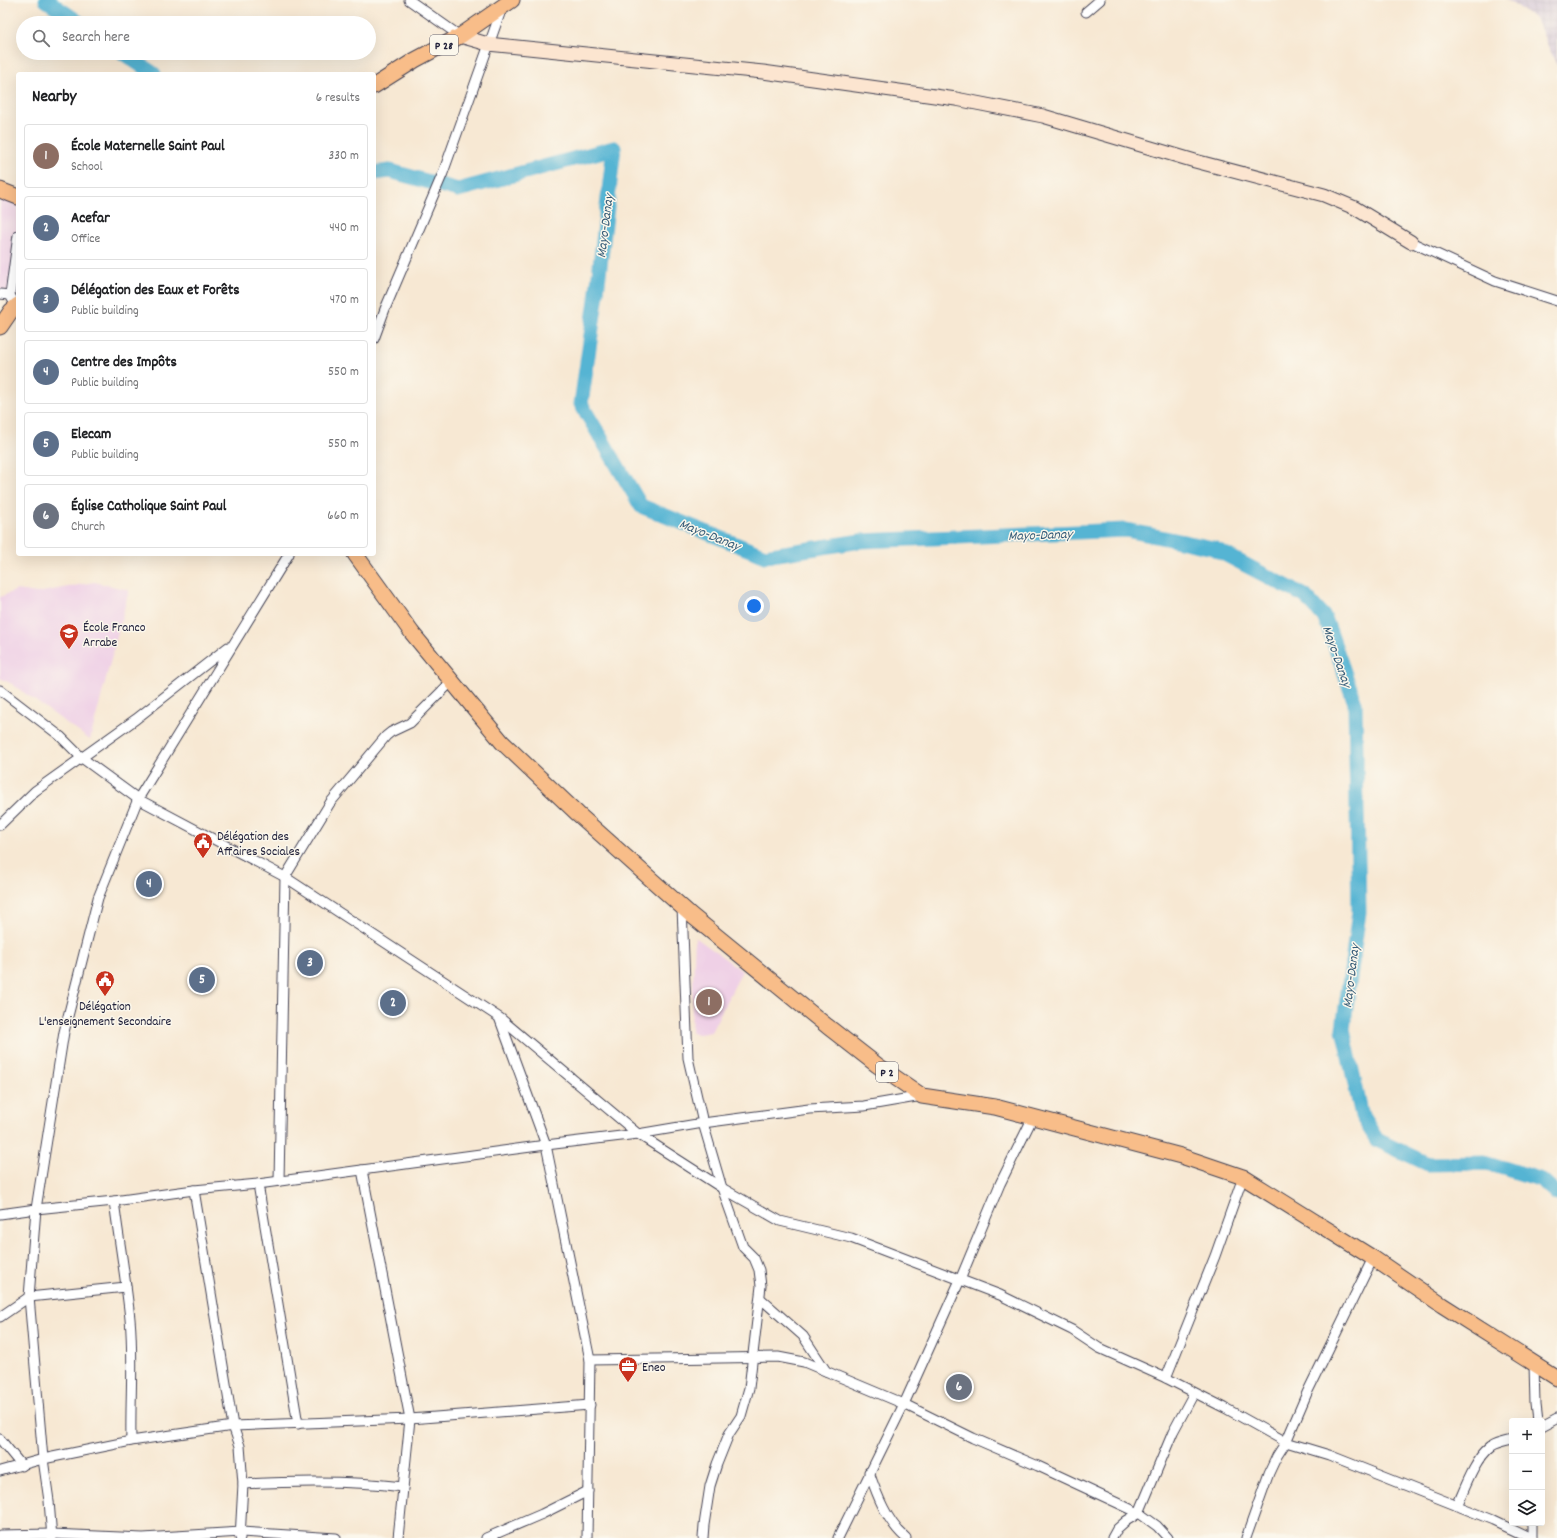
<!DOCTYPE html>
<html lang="en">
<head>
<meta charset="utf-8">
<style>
  body { margin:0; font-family:Dekko,sans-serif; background:#f2f2f2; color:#202124 }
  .controls { position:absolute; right:12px; bottom:12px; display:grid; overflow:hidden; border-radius:4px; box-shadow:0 4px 16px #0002 }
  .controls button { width:36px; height:36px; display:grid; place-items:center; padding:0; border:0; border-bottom:1px solid #e0e0e0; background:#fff; color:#202124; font:20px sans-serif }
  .you { position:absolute; left:754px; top:606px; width:14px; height:14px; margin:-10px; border:3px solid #fff; border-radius:50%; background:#1a73e8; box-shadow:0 0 0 6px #1a73e833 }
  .badge { display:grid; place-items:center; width:26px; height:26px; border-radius:50%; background:#c8321e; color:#fff; font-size:13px; font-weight:700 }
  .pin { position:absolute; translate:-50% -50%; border:2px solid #fff; box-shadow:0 1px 4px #0006 }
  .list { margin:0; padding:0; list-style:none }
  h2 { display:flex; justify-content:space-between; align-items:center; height:52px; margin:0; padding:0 16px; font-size:17px }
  h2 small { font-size:13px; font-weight:400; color:#757577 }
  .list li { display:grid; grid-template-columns:26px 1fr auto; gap:12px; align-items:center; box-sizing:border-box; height:64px; margin:0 8px 8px; padding:0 8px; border:1px solid #e0e0e0; border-radius:4px }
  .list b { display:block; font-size:15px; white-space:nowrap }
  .list p { margin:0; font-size:13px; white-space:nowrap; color:#757577 }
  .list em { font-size:13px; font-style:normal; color:#757577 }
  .icon { flex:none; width:22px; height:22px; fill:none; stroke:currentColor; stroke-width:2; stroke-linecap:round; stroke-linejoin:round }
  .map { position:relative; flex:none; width:1557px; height:1538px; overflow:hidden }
  .search { position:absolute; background:#fff; box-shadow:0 4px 16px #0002; left:16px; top:16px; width:360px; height:44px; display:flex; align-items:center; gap:10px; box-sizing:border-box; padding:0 14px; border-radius:22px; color:#757577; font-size:15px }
  .panel { position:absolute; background:#fff; box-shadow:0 4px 16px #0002; left:16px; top:72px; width:360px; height:484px; border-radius:4px }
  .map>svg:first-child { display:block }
</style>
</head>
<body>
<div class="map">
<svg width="1557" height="1538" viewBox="0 0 1557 1538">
  <defs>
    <pattern id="industrial-grid" width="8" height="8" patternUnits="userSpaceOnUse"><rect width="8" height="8" fill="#cdbed2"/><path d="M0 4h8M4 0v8" fill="none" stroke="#b0a3b5"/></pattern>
  </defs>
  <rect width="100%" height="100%" fill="#fbf7ec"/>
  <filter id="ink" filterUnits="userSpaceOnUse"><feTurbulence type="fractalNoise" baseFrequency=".025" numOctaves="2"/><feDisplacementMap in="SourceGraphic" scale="8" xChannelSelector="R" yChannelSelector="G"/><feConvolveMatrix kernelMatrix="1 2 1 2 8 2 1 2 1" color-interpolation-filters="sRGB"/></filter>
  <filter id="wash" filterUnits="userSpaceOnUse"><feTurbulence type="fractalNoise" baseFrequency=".012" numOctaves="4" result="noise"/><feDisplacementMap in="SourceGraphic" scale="16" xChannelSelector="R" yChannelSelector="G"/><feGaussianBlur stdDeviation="0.9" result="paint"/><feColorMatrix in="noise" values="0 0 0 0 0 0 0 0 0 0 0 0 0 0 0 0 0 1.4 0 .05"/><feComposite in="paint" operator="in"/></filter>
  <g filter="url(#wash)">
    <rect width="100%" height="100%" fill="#f7e8d3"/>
    <g fill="#efd0e6">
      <polygon points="0,196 18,204 18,291 0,290"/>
      <polygon points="94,582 129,590 90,740 12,684 0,678 0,597 17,590 37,593"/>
      <polygon points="695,937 742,971 711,1032 700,1034 691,1033"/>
    </g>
    <polygon fill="url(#industrial-grid)" points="1506,0 1557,0 1557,66 1536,19 1513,3"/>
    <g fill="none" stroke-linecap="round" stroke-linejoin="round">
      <g stroke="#55b4d3" stroke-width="15">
        <polyline points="46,0 80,23"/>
        <polyline points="123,53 154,74"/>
        <polyline points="374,173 390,171 458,190 614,148 596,300 581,404 641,506 765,556 861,541 1126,530 1213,548 1305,596 1325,618 1355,703 1359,912 1343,1029 1362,1116 1377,1140 1428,1164 1487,1163 1542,1180 1557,1194"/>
      </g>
    </g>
  </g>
  <g filter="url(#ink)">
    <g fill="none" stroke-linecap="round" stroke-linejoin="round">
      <defs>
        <g id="street">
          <polyline points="409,0 460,36"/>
          <polyline points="1086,12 1100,0"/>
          <polyline points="1411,242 1495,281 1557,301"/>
          <polyline points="0,294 10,295"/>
          <polyline points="16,306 10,295 18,235"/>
          <polyline points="374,339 385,309 443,173 502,8"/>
          <polyline points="0,690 60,736 82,758 138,799 285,877 500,1018 638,1134 722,1188 780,1221 851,1238 1000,1295 1072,1330 1099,1348 1166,1378 1225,1408 1286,1442 1329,1455 1493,1520 1531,1538"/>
          <polyline points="0,825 35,791 136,719 228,647"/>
          <polyline points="682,907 688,1058 703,1123 722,1188 743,1247 754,1258 759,1270 761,1286 749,1388 741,1416 729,1434 717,1464 710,1486 704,1525 703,1538"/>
          <polyline points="500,1020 546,1145 590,1360 587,1538"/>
          <polyline points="362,1170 410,1419 398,1538"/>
          <polyline points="279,1181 285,877 330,803 386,736 391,732 410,723 452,681"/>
          <polyline points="258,1184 298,1424"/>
          <polyline points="194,1190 233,1426 240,1446 243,1484 240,1538"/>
          <path d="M114,1201C119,1240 126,1280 130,1319C134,1359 130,1400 131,1441"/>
          <polyline points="0,1214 36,1209 114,1201 194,1190 258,1184 546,1145 638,1134 703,1123 809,1109 864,1106 922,1096"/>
          <polyline points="760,1298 803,1336 826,1371"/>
          <polyline points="0,1317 29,1297 126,1287"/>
          <polyline points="590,1360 778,1357 804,1362 904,1404 973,1438 1038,1466 1139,1513 1157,1526 1168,1538"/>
          <polyline points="1534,1364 1535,1404 1537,1421"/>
          <polyline points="1166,1378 1215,1256 1243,1177"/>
          <polyline points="1542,1426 1557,1418"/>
          <polyline points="0,1439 22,1466"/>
          <polyline points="0,1471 43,1459 131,1441 233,1426 410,1419 590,1405"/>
          <path d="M869,1472C877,1495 887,1522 906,1538"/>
          <path d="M243,1484C297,1481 350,1480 403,1487"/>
          <path d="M1457,1506C1465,1488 1475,1459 1491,1447C1497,1443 1505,1442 1512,1440"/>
          <polyline points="1532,1523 1532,1538"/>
          <polyline points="0,1535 52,1534 143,1538 241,1532 336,1538"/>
          <polyline points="52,1538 49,1501 43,1459 29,1297 36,1209 64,1032 98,898 138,799 289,554"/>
          <polyline points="486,1538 542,1514 588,1491"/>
          <polyline points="838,1538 904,1404 960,1280 1000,1184 1033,1117"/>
          <polyline points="1112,1538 1117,1529 1126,1521 1139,1513 1173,1432 1194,1393"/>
          <polyline points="1246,1538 1269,1473 1277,1456 1286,1442 1307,1393 1373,1258"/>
        </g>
        <polyline id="secondary" points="460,36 488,44 763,72 956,99 1043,116 1195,161 1324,195 1355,208 1411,242"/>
        <g id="primary">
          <polyline points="374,86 415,60 460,36 512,0"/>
          <polyline points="0,190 18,197"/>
          <polyline points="0,327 11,311 18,305"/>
          <polyline points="355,554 412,633 502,742 578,814 691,915 827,1026 877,1065 922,1096 995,1107 1181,1156 1243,1177 1373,1258 1442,1305 1557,1378"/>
        </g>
      </defs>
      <use href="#street" stroke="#424052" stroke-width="11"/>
      <use href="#secondary" stroke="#424052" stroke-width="15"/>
      <use href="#primary" stroke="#424052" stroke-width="17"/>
      <use href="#street" stroke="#fff" stroke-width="9"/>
      <use href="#secondary" stroke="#fce5d0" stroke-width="13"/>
      <use href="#primary" stroke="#f8bd89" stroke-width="15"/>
    </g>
  </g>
  <defs>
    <symbol id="school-pin" viewBox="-11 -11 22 30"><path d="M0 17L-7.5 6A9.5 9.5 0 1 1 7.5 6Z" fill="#c8321e" stroke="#fbf7ec"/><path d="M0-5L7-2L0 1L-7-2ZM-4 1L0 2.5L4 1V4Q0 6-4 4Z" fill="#fff"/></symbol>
    <symbol id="civic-pin" viewBox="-11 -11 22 30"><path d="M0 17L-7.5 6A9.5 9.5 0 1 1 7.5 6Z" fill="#c8321e" stroke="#fbf7ec"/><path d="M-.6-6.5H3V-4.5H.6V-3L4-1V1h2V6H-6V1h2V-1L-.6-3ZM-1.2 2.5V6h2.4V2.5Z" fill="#fff"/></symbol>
    <symbol id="office-pin" viewBox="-11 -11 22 30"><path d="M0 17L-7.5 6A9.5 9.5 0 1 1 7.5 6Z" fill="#c8321e" stroke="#fbf7ec"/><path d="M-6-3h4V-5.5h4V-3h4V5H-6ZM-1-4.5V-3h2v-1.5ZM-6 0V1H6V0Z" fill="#fff"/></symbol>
  </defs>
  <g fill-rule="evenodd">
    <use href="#school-pin" x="58" y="622" width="22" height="30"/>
    <use href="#civic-pin" x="192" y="831" width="22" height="30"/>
    <use href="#civic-pin" x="94" y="969" width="22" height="30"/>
    <use href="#office-pin" x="617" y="1355" width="22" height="30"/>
  </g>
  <g text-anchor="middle" stroke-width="3" stroke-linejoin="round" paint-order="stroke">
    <g fill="#fbf7ec" stroke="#636270" stroke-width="1">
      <rect x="430" y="35" width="28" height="20" rx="3"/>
      <rect x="876" y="1062" width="22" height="20" rx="3"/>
    </g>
    <g font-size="12" font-weight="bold" fill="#22223b">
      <text x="444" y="49">P 28</text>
      <text x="887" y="1076">P 2</text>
    </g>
    <g font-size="13" fill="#22223b" stroke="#fbf7ec" text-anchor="start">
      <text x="83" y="631">École Franco<tspan x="83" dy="15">Arrabe</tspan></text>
      <text x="217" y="840">Délégation des<tspan x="217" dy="15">Affaires Sociales</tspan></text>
      <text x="105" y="1010" text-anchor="middle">Délégation<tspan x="105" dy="15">L'enseignement Secondaire</tspan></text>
      <text x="642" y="1371">Eneo</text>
    </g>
    <g font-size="14" font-style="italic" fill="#365c78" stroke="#fbf7ec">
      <text transform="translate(604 226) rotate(-83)" y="5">Mayo-Danay</text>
      <text transform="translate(710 534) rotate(22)" y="5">Mayo-Danay</text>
      <text transform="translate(1040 534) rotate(-2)" y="5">Mayo-Danay</text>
      <text transform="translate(1338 656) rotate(71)" y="5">Mayo-Danay</text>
      <text transform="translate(1350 976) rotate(-83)" y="5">Mayo-Danay</text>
    </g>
  </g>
</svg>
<div class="controls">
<button>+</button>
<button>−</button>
<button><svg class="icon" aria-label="layers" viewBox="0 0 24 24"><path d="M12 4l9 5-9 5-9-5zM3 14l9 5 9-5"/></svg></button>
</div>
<div class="you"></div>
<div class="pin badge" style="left:709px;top:1002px;background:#8d6e63">1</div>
<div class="pin badge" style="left:393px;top:1003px;background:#5c6f8a">2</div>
<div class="pin badge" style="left:310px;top:963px;background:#5c6f8a">3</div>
<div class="pin badge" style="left:149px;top:884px;background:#5c6f8a">4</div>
<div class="pin badge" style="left:202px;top:980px;background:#5c6f8a">5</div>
<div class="pin badge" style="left:959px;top:1387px;background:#6b7280">6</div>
<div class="search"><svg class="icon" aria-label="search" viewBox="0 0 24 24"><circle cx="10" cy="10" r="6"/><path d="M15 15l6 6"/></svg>Search here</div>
<section class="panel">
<h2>Nearby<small>6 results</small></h2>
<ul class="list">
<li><span class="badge" style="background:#8d6e63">1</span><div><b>École Maternelle Saint Paul</b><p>School</p></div><em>330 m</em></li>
<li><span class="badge" style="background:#5c6f8a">2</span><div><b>Acefar</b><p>Office</p></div><em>440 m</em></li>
<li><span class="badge" style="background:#5c6f8a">3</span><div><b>Délégation des Eaux et Forêts</b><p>Public building</p></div><em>470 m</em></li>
<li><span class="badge" style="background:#5c6f8a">4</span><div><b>Centre des Impôts</b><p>Public building</p></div><em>550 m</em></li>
<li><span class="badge" style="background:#5c6f8a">5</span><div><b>Elecam</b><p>Public building</p></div><em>550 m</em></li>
<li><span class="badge" style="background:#6b7280">6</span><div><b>Église Catholique Saint Paul</b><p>Church</p></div><em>660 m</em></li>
</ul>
</section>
</div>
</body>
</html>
